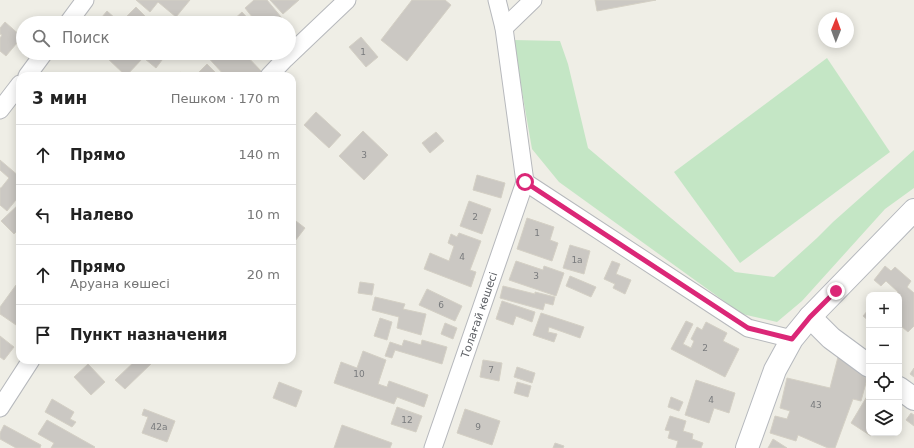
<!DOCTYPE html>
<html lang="ru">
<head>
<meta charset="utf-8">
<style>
  body { margin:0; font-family:"DejaVu Sans",sans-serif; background:#f6f6f6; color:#222 }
  .controls { position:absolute; right:12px; bottom:12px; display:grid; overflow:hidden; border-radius:8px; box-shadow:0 2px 10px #0003 }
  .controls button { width:36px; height:36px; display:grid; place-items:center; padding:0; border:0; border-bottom:1px solid #e0e0e0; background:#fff; color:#222; font:20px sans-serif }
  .compass { position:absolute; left:818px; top:12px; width:36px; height:36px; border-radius:50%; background:#fff; box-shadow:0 2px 10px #0003; rotate:1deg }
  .stop { position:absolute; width:12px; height:12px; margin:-9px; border:3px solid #db2777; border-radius:50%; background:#fff }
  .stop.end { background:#db2777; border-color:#fff; box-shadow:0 1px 4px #0008 }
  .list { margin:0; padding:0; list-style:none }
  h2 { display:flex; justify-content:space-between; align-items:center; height:52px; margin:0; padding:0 16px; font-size:17px }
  h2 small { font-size:13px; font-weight:400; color:#767676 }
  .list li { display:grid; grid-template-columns:26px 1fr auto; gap:12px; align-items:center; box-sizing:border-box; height:60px; padding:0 16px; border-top:1px solid #e0e0e0 }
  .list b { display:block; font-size:15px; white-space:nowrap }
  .list p { margin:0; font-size:13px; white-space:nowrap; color:#767676 }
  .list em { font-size:13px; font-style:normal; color:#767676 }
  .icon { flex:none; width:22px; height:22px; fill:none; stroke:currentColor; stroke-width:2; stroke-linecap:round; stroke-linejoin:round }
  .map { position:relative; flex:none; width:914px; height:448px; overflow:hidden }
  .search { position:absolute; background:#fff; box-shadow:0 2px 10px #0003; left:16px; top:16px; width:280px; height:44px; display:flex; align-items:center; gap:10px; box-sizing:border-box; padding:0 14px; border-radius:22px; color:#767676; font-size:15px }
  .panel { position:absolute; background:#fff; box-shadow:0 2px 10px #0003; left:16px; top:72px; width:280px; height:292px; border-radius:12px }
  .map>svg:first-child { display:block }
</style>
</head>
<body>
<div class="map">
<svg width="914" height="448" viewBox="0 0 914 448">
  <rect width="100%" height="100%" fill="#efeee6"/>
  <g fill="#c4e6c5">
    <polygon points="513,40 560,41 568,64 588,148 735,272 774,277 817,238 833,222 914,150 914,188 885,209 802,301 777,322 742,314 559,182 532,149"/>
    <polygon points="827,58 890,152 740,263 674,172"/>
  </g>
  <g fill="#cbc8c3" stroke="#d4d0c5">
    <polygon points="136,0 190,0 176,17 158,2 150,12"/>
    <polygon points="254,0 267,0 286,23 257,23 245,8"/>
    <polygon points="270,0 299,0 283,14"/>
    <polygon points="412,0 445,0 451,5 407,61 381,40"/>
    <polygon points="595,0 656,0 597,11"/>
    <polygon points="136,7 152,23 120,23"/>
    <polygon points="107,11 116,19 113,23 97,23"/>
    <polygon points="242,12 252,23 230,23"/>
    <polygon points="5,22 22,37 6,56 0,51 0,38 2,35 0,34 0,28"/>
    <polygon points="361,37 378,57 366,67 349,47"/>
    <polygon points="106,53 136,53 142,59 126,76 104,55"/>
    <polygon points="150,53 162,53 165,56 156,68 145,59"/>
    <polygon points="204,53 244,53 262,72 258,76 225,76"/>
    <polygon points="207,64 219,76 195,76"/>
    <polygon points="181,72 184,76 176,76"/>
    <polygon points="316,112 341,135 329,148 304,125"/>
    <polygon points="363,131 388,155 364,180 339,156"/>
    <polygon points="436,132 444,141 430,153 422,143"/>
    <polygon points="0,160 20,177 20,195 7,211 0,205 0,188 1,188 9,178 0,170"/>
    <polygon points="477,175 505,183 501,198 473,190"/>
    <polygon points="469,201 491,209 482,234 460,226"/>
    <polygon points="20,203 20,228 14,234 1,221"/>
    <polygon points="292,218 305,228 292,245"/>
    <polygon points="527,218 554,227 550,240 558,243 552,261 517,249"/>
    <polygon points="459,233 481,241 470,270 476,272 471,287 424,269 430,253 449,261 454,246 448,243 451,234 457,237"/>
    <polygon points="570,245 590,251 584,274 563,268"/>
    <polygon points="516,261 543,270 544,266 564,273 556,296 509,280"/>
    <polygon points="612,261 620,264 616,274 631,280 625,294 613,288 615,284 604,279"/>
    <polygon points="885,266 891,271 895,267 911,281 907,287 914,293 914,326 908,332 901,326 899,329 899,295 895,295 898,292 886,281 881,286 874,280"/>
    <polygon points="570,276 596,287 591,297 566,286"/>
    <polygon points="360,282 374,284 372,295 358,293"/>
    <polygon points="16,285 20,288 19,327 0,314 0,307"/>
    <polygon points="503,286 535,294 535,292 555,297 553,305 545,303 543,310 500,298"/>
    <polygon points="427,289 462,306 455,321 419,305"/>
    <polygon points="375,297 405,304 403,309 426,314 421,335 397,328 399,317 372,310"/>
    <polygon points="502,301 535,312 532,322 516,316 513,325 496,319"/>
    <polygon points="869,309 869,321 863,316"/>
    <polygon points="541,313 584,327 580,338 549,327 548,332 557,334 554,342 533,335"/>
    <polygon points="380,318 392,322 387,340 374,336"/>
    <polygon points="686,321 693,324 683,344 691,348 694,341 691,339 697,327 702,330 706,322 727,333 723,341 739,349 725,377 671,349"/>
    <polygon points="445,323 457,328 453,339 441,334"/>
    <polygon points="0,336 14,347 4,360 0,357"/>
    <polygon points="404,340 421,345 422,340 447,347 442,364 395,350 392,358 385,356 390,342 402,346"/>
    <polygon points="363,351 386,360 378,384 387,387 389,381 428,395 424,407 397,397 394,404 334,383 341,362 357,368"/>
    <polygon points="838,357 867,379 861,401 853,399 835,448 828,448 798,435 796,441 770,433 775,416 787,419 790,411 780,408 787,378 830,388"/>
    <polygon points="136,360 155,360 125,389 115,380"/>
    <polygon points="483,360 502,363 499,381 480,377"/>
    <polygon points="88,364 105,382 91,395 74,377"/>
    <polygon points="517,367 535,373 532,383 514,377"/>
    <polygon points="914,368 914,377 910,374"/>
    <polygon points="696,380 735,393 729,413 714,408 709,423 685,415"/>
    <polygon points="279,382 302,391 296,407 273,398"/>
    <polygon points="517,382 531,386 528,397 514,393"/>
    <polygon points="869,393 869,433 873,433 871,436 851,423"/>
    <polygon points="671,397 683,402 679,411 668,407"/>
    <polygon points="52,399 74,412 70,419 76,422 72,427 45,412"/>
    <polygon points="397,407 422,416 416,432 391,424"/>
    <polygon points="144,409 175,421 167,442 142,433 148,417 142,415"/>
    <polygon points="465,409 500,421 492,445 457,433"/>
    <polygon points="911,413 914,415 914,426 906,420"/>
    <polygon points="670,416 686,421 683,431 693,434 692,439 703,443 701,448 676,448 678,441 668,438 670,431 665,430"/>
    <polygon points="47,420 95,447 94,448 51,448 54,443 38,434"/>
    <polygon points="4,425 41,445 40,448 16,448 0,439 0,433"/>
    <polygon points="342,425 392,443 390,448 334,448"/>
    <polygon points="773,439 787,448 768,448"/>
    <polygon points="555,443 564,446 563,448 553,448"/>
  </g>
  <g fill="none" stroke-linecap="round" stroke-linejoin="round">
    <defs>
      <g id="street">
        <polyline points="497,0 504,28 525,182 748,328 792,339"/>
        <polyline points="68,23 85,0"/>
        <polyline points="504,28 533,0"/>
        <polyline points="27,76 44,53"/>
        <polyline points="269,76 285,59 347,0"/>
        <polyline points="0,110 20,84"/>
        <polyline points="0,408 31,360"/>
        <polyline points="433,448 525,182"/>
      </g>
      <g id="secondary">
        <polyline points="810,317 831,338 869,366"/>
        <polyline points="899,388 914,399"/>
        <polyline points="747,448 775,370 792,339 810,317 914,210"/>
      </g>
    </defs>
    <use href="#street" stroke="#b6b8bc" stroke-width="19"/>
    <use href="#secondary" stroke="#b5b8bd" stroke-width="24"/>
    <use href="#street" stroke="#fff" stroke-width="17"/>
    <use href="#secondary" stroke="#fff" stroke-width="22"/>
  </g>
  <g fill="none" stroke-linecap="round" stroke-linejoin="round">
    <polyline stroke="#db2777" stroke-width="5" points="525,182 748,328 792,339 810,317 836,291"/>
  </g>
  <g text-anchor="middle" stroke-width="4" stroke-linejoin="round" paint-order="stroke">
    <g font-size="9" fill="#797b7d">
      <text x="363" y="55">1</text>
      <text x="364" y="158">3</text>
      <text x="475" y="220">2</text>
      <text x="537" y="236">1</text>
      <text x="462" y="260">4</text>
      <text x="577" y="263">1а</text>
      <text x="536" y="279">3</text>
      <text x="441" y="308">6</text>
      <text x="705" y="351">2</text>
      <text x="491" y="373">7</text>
      <text x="359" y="377">10</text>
      <text x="711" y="403">4</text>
      <text x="816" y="408">43</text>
      <text x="407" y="423">12</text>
      <text x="159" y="430">42а</text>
      <text x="478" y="430">9</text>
    </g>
    <g font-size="11" fill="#5e6166" stroke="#fff">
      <text transform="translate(479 315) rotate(-71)" y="4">Толағай көшесі</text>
    </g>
  </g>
</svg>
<div class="controls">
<button>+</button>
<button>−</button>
<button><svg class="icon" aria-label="locate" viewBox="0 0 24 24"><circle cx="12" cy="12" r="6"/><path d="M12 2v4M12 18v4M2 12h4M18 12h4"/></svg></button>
<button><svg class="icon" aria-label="layers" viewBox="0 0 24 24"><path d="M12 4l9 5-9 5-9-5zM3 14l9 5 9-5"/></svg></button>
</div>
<svg class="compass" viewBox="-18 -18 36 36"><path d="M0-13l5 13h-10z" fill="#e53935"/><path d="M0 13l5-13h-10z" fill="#767676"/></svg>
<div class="stop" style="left:525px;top:182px"></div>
<div class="stop end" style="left:836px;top:291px"></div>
<div class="search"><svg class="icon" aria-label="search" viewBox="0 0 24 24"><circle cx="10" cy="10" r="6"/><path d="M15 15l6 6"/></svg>Поиск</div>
<section class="panel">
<h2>3 мин<small>Пешком · 170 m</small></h2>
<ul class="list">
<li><svg class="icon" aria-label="ahead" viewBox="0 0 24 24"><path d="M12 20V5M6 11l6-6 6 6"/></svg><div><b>Прямо</b></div><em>140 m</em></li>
<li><svg class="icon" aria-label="left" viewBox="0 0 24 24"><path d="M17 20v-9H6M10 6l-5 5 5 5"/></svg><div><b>Налево</b></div><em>10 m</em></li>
<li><svg class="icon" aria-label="ahead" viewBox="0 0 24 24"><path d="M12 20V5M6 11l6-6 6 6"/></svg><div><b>Прямо</b><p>Аруана көшесі</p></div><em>20 m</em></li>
<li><svg class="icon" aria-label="arrive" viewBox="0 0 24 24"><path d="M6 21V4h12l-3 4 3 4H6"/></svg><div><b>Пункт назначения</b></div></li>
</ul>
</section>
</div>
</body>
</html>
